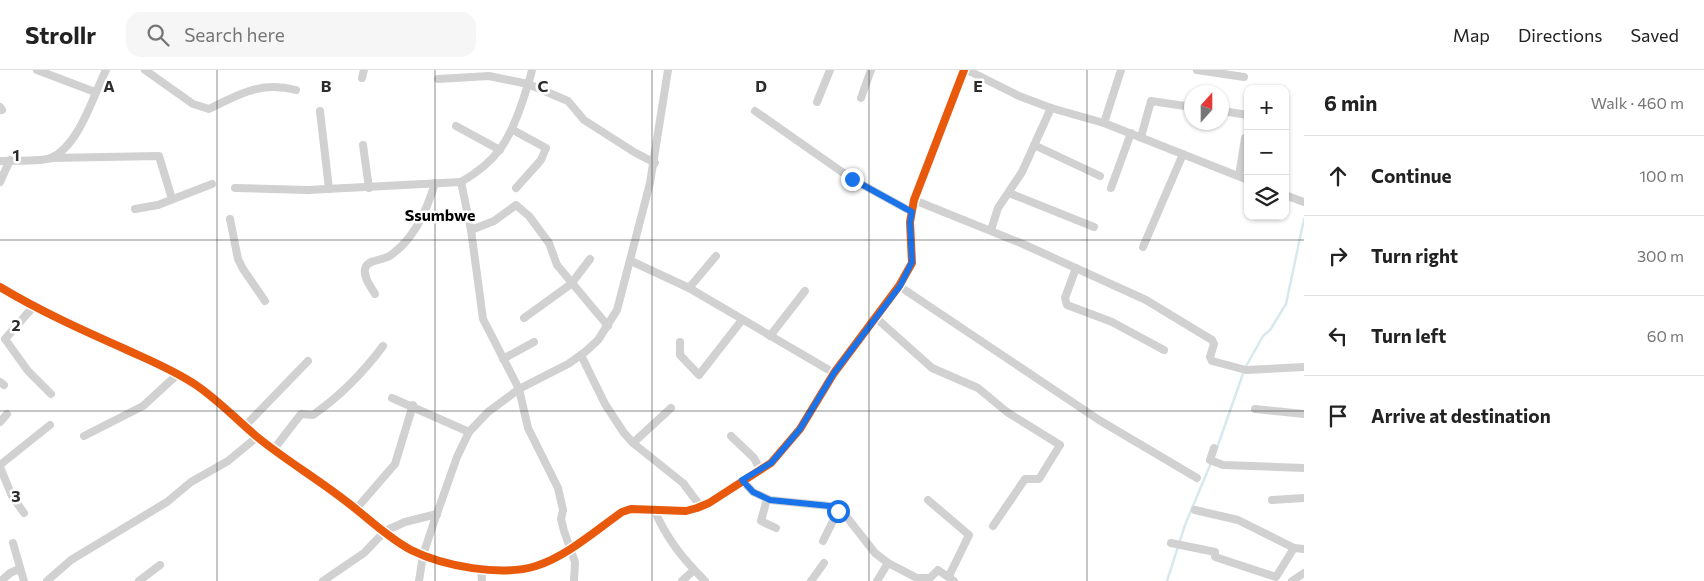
<!DOCTYPE html>
<html lang="en">
<head>
<meta charset="utf-8">
<style>
  body { margin:0; font-family:Commissioner,sans-serif; background:#f6f6f6; color:#222 }
  .controls { position:absolute; right:15px; top:15px; display:grid; overflow:hidden; border-radius:10px; box-shadow:0 1px 4px #0004 }
  .controls button { width:45px; height:45px; display:grid; place-items:center; padding:0; border:0; border-bottom:1px solid #e0e0e0; background:#fff; color:#222; font:25px sans-serif }
  .compass { position:absolute; left:1184px; top:15px; width:45px; height:45px; border-radius:50%; background:#fff; box-shadow:0 1px 4px #0004; rotate:21deg }
  .stop { position:absolute; width:15px; height:15px; margin:-11px; border:4px solid #1a73e8; border-radius:50%; background:#fff }
  .stop.end { background:#1a73e8; border-color:#fff; box-shadow:0 1px 5px #0008 }
  .list { margin:0; padding:0; list-style:none }
  h2 { display:flex; justify-content:space-between; align-items:center; height:65px; margin:0; padding:0 20px; font-size:21px }
  h2 small { font-size:16px; font-weight:400; color:#767676 }
  .list li { display:grid; grid-template-columns:32px 1fr auto; gap:15px; align-items:center; box-sizing:border-box; height:80px; padding:0 20px; border-top:1px solid #e0e0e0 }
  .list b { display:block; font-size:19px; white-space:nowrap }
  .list em { font-size:16px; font-style:normal; color:#767676 }
  .icon { flex:none; width:28px; height:28px; fill:none; stroke:currentColor; stroke-width:2; stroke-linecap:round; stroke-linejoin:round }
  .map { position:relative; flex:none; width:1304px; height:511px; overflow:hidden }
  header { display:flex; align-items:center; gap:30px; box-sizing:border-box; height:70px; padding:0 25px; background:#fff; border-bottom:1px solid #e0e0e0 }
  header strong { font-size:24px }
  nav { display:flex; gap:28px; margin-inline-start:auto; font-size:18px }
  .search { width:350px; height:45px; background:#f6f6f6; display:flex; align-items:center; gap:12px; box-sizing:border-box; padding:0 18px; border-radius:15px; color:#767676; font-size:19px }
  main { display:flex }
  aside { flex:1; background:#fff }
  .map>svg:first-child { display:block }
</style>
</head>
<body>
<header>
<strong>Strollr</strong>
<div class="search"><svg class="icon" aria-label="search" viewBox="0 0 24 24"><circle cx="10" cy="10" r="6"/><path d="M15 15l6 6"/></svg>Search here</div>
<nav><a>Map</a><a>Directions</a><a>Saved</a></nav>
</header>
<main>
<div class="map">
<svg width="1304" height="511" viewBox="0 0 1304 511">
  <rect width="100%" height="100%" fill="#fff"/>
  <g fill="none" stroke-linecap="round" stroke-linejoin="round">
    <g stroke="#d8e8ef" stroke-width="2.5">
      <polyline points="1217,378 1245,298 1263,266 1270,260 1286,234 1304,149"/>
      <polyline points="1167,511 1185,455 1211,393"/>
    </g>
    <g stroke="#d1d1d1" stroke-width="8">
      <polyline points="37,0 95,22"/>
      <path d="M145,0L193,34L209,39C240,24 261,11 296,20"/>
      <polyline points="967,0 1019,26 1051,38 1104,53 1248,110"/>
      <polyline points="1197,0 1244,7"/>
      <polyline points="362,8 364,0"/>
      <polyline points="438,9 489,6 528,14 568,31 584,50 634,82 655,93"/>
      <polyline points="861,28 871,0"/>
      <polyline points="817,32 830,0"/>
      <polyline points="0,37 2,40"/>
      <polyline points="320,41 329,119"/>
      <polyline points="755,41 852,109 912,142"/>
      <polyline points="1222,41 1248,45"/>
      <polyline points="1104,53 1121,0"/>
      <polyline points="456,56 500,80"/>
      <polyline points="513,60 546,78 541,90 516,118"/>
      <polyline points="1141,67 1151,31 1192,37"/>
      <polyline points="363,75 369,118"/>
      <polyline points="1034,75 1100,106"/>
      <polyline points="51,88 159,86 172,129"/>
      <path d="M0,91C11,90 42,92 51,88C79,76 93,26 106,0"/>
      <polyline points="1239,106 1245,68"/>
      <polyline points="0,112 10,90"/>
      <polyline points="461,112 471,160 483,249 519,319 528,358 558,418 563,440 561,449 564,461 575,492 574,511"/>
      <path d="M235,118L308,120L461,112C498,91 510,69 523,30C526,20 530,10 532,0"/>
      <polyline points="1111,118 1131,63"/>
      <polyline points="1009,123 1094,157"/>
      <polyline points="1285,125 1304,132"/>
      <polyline points="914,130 1023,174 1146,230 1212,270 1214,274 1210,287 1212,291 1246,300 1304,297"/>
      <polyline points="135,139 158,135 212,114"/>
      <polyline points="230,149 238,189 243,199 265,231"/>
      <polyline points="471,160 494,151 516,135 529,146 549,173 557,195 608,256"/>
      <polyline points="991,160 998,138 1022,102 1051,38"/>
      <polyline points="1143,177 1183,84"/>
      <polyline points="631,191 689,218 834,303"/>
      <polyline points="1076,198 1065,228 1067,235 1112,252 1164,280"/>
      <polyline points="899,216 1099,350 1197,408"/>
      <path d="M0,217C40,241 82,260 125,279C149,290 174,300 196,315C218,330 236,349 256,366C285,390 318,409 347,432C368,448 388,468 411,480C443,496 501,507 536,496C567,486 595,461 622,442L631,439L686,441L697,438L709,433L771,393L800,359L834,303L899,216L912,193L910,152L914,130L964,0"/>
      <polyline points="689,218 716,186"/>
      <path d="M375,224C371,217 363,207 365,199C367,189 383,191 391,185C414,169 427,140 435,113"/>
      <polyline points="33,237 5,269 28,301 51,324"/>
      <polyline points="875,247 932,298 978,318 1007,342 1060,375 1039,409 1025,409 993,456"/>
      <polyline points="524,248 571,214 590,189"/>
      <polyline points="770,266 805,221"/>
      <polyline points="680,272 680,285 699,305 742,250"/>
      <polyline points="581,285 605,334 624,363 633,373 683,413 701,437"/>
      <polyline points="503,289 534,272"/>
      <polyline points="0,312 4,315"/>
      <polyline points="392,328 469,362"/>
      <polyline points="1255,339 1304,344"/>
      <polyline points="0,352 7,344"/>
      <polyline points="245,356 308,291"/>
      <polyline points="84,366 143,336 178,304"/>
      <polyline points="731,366 754,388 760,399"/>
      <polyline points="633,373 671,338"/>
      <polyline points="1214,378 1210,390 1223,395 1304,398"/>
      <path d="M274,379L301,344L313,345C340,326 363,303 383,276"/>
      <polyline points="0,395 50,355"/>
      <polyline points="0,397 12,426 24,443"/>
      <polyline points="742,410 753,422 770,430 830,436 846,446 875,483 888,493 917,508 930,508 938,500 954,511"/>
      <polyline points="767,429 761,451 776,458"/>
      <polyline points="928,430 969,465 949,506"/>
      <polyline points="1272,430 1304,428"/>
      <polyline points="356,439 395,394 413,335"/>
      <path d="M654,439C666,468 683,489 705,511"/>
      <polyline points="1195,440 1238,450 1294,478 1304,479"/>
      <polyline points="823,471 838,441"/>
      <polyline points="13,473 24,511"/>
      <polyline points="1171,473 1215,482 1215,487 1276,507 1294,478"/>
      <polyline points="481,499 482,511"/>
      <polyline points="1,511 10,503 19,499"/>
      <polyline points="47,511 71,490 167,432 191,412 228,391 257,367"/>
      <polyline points="139,511 160,495"/>
      <polyline points="323,511 364,483 385,461 405,452 437,444"/>
      <polyline points="419,511 423,485 434,452 457,387 469,362 488,342 519,319 568,294 585,282 598,270 617,240 650,113 668,0"/>
      <polyline points="682,511 694,500"/>
      <polyline points="811,511 824,493"/>
      <polyline points="877,511 888,493"/>
      <polyline points="1292,511 1304,503"/>
    </g>
    <defs>
      <path id="cycleway" d="M0,217C40,241 82,260 125,279C149,290 174,300 196,315C218,330 236,349 256,366C285,390 318,409 347,432C368,448 388,468 411,480C443,496 501,507 536,496C567,486 595,461 622,442L631,439L686,441L697,438L709,433L771,393L800,359L834,303L899,216L912,193L910,152L914,130L964,0"/>
    </defs>
    <use href="#cycleway" stroke="#fff" stroke-width="11"/>
    <use href="#cycleway" stroke="#e8590c" stroke-width="8"/>
  </g>
  <g fill="none" stroke-linecap="round" stroke-linejoin="round">
    <polyline stroke="#1a73e8" stroke-width="6" points="838,441 830,436 770,430 753,422 742,410 771,393 784,378 800,359 834,303 900,216 912,192 910,152 912,142 852,109"/>
  </g>
  <path fill="none" stroke="#2c2c2c" stroke-width="1" stroke-opacity="0.55" d="M217,0V511M435,0V511M652,0V511M869,0V511M1087,0V511M0,170H1304M0,341H1304"/>
  <g text-anchor="middle" stroke-width="5" stroke-linejoin="round" paint-order="stroke">
    <g font-size="16" font-weight="bold" fill="#000" stroke="#fff">
      <text x="440" y="151">Ssumbwe</text>
    </g>
  </g>
  <g font-size="16" text-anchor="middle" font-weight="bold" fill="#2c2c2c" stroke="#fff" stroke-width="5" stroke-linejoin="round" paint-order="stroke">
    <text x="109" y="22">A</text>
    <text x="326" y="22">B</text>
    <text x="543" y="22">C</text>
    <text x="761" y="22">D</text>
    <text x="978" y="22">E</text>
    <text x="16" y="91">1</text>
    <text x="16" y="261">2</text>
    <text x="16" y="432">3</text>
  </g>
</svg>
<div class="controls">
<button>+</button>
<button>−</button>
<button><svg class="icon" aria-label="layers" viewBox="0 0 24 24"><path d="M12 4l9 5-9 5-9-5zM3 14l9 5 9-5"/></svg></button>
</div>
<svg class="compass" viewBox="-18 -18 36 36"><path d="M0-13l5 13h-10z" fill="#e53935"/><path d="M0 13l5-13h-10z" fill="#767676"/></svg>
<div class="stop" style="left:838px;top:441px"></div>
<div class="stop end" style="left:852px;top:109px"></div>
</div>
<aside>
<h2>6 min<small>Walk · 460 m</small></h2>
<ul class="list">
<li><svg class="icon" aria-label="ahead" viewBox="0 0 24 24"><path d="M12 20V5M6 11l6-6 6 6"/></svg><div><b>Continue</b></div><em>100 m</em></li>
<li><svg class="icon" aria-label="right" viewBox="0 0 24 24"><path d="M7 20v-9h11M14 6l5 5-5 5"/></svg><div><b>Turn right</b></div><em>300 m</em></li>
<li><svg class="icon" aria-label="left" viewBox="0 0 24 24"><path d="M17 20v-9H6M10 6l-5 5 5 5"/></svg><div><b>Turn left</b></div><em>60 m</em></li>
<li><svg class="icon" aria-label="arrive" viewBox="0 0 24 24"><path d="M6 21V4h12l-3 4 3 4H6"/></svg><div><b>Arrive at destination</b></div></li>
</ul>
</aside>
</main>
</body>
</html>
